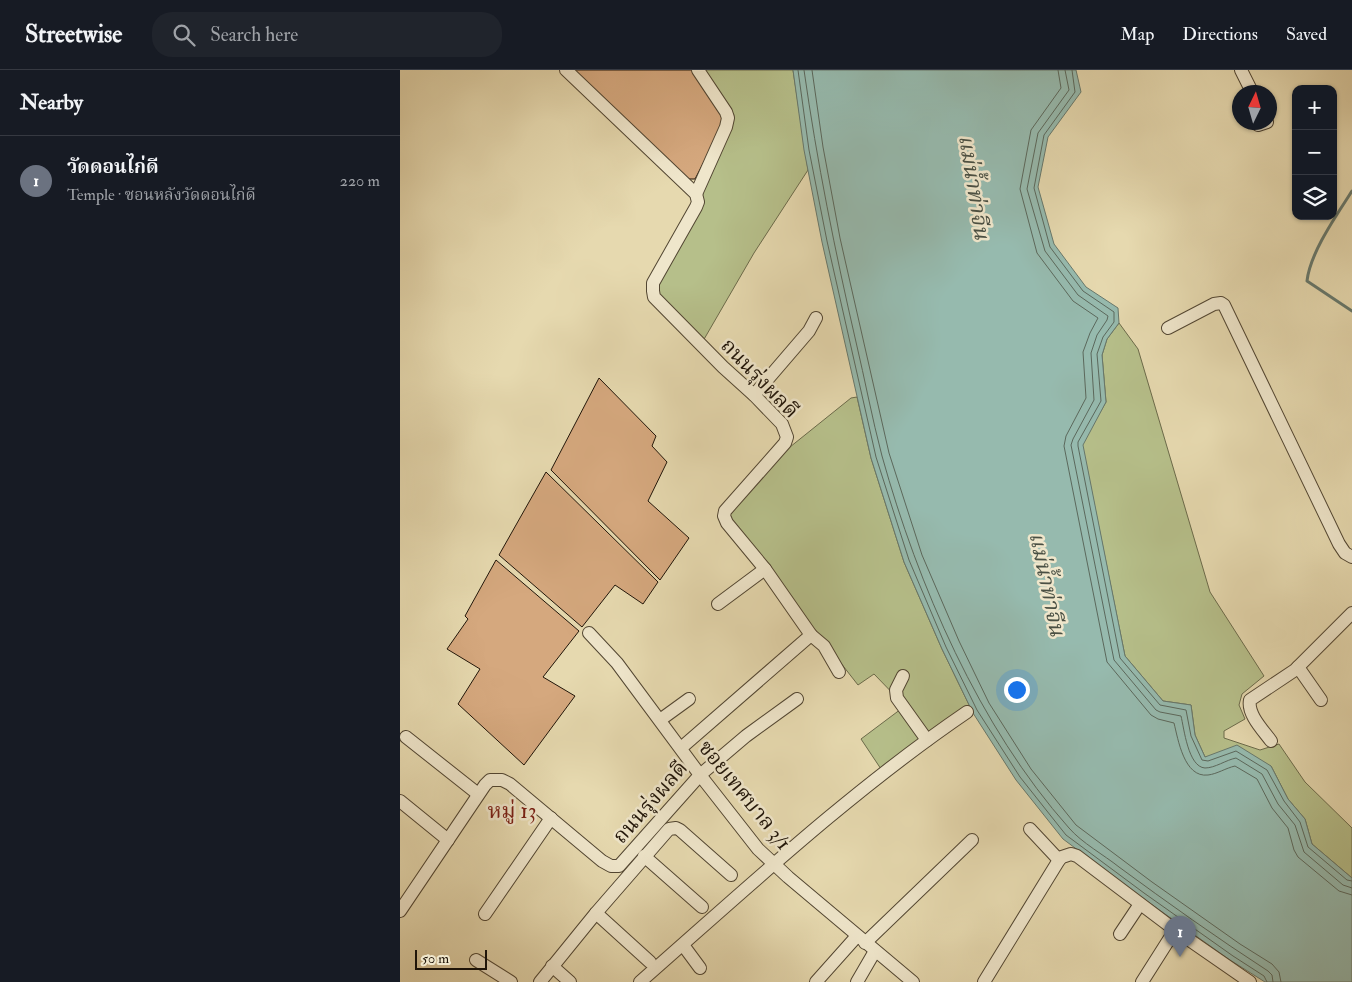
<!DOCTYPE html>
<html lang="en">
<head>
<meta charset="utf-8">
<style>
  body { margin:0; font-family:"IM FELL Double Pica","Noto Serif Thai",serif; background:#20242c; color:#f1f3f6 }
  .controls { position:absolute; right:15px; top:15px; display:grid; overflow:hidden; border-radius:10px; box-shadow:0 1px 4px #0004 }
  .controls button { width:45px; height:45px; display:grid; place-items:center; padding:0; border:0; border-bottom:1px solid #363941; background:#171b24; color:#f1f3f6; font:25px sans-serif }
  .compass { position:absolute; left:832px; top:15px; width:45px; height:45px; border-radius:50%; background:#171b24; box-shadow:0 1px 4px #0004; rotate:5deg }
  .scale { position:absolute; left:15px; bottom:12px; width:72px; box-sizing:border-box; padding-left:5px; border:2px solid #201509; border-top:0; font-size:14px; line-height:18px; white-space:nowrap; color:#201509; -webkit-text-stroke:4px #efe6cb; paint-order:stroke }
  .you { position:absolute; left:616px; top:619px; width:18px; height:18px; margin:-12px; border:4px solid #fff; border-radius:50%; background:#1a73e8; box-shadow:0 0 0 8px #1a73e833 }
  .badge { display:grid; place-items:center; width:32px; height:32px; border-radius:50%; background:#d93025; color:#fff; font-size:16px; font-weight:700 }
  .pin { position:absolute; translate:-50% -41px; filter:drop-shadow(0 1px 2px #0008) }
  .pin::after { content:''; position:absolute; top:26px; width:18px; height:15px; background:inherit; clip-path:polygon(0 0,100% 0,50% 100%) }
  .list { margin:0; padding:0; list-style:none }
  h2 { display:flex; justify-content:space-between; align-items:center; height:65px; margin:0; padding:0 20px; font-size:21px }
  h2 small { font-size:16px; font-weight:400; color:#9ea1a6 }
  .list li { display:grid; grid-template-columns:32px 1fr auto; gap:15px; align-items:center; box-sizing:border-box; height:90px; padding:0 20px; border-top:1px solid #363941 }
  .list b { display:block; font-size:19px; white-space:nowrap }
  .list p { margin:0; font-size:16px; white-space:nowrap; color:#9ea1a6 }
  .list em { font-size:16px; font-style:normal; color:#9ea1a6 }
  .icon { flex:none; width:28px; height:28px; fill:none; stroke:currentColor; stroke-width:2; stroke-linecap:round; stroke-linejoin:round }
  .map { position:relative; flex:none; width:952px; height:912px; overflow:hidden }
  header { display:flex; align-items:center; gap:30px; box-sizing:border-box; height:70px; padding:0 25px; background:#171b24; border-bottom:1px solid #363941 }
  header strong { font-size:24px }
  nav { display:flex; gap:28px; margin-inline-start:auto; font-size:18px }
  .search { width:350px; height:45px; background:#20242c; display:flex; align-items:center; gap:12px; box-sizing:border-box; padding:0 18px; border-radius:20px; color:#9ea1a6; font-size:19px }
  main { display:flex }
  aside { flex:1; background:#171b24 }
  .map>svg:first-child { display:block }
</style>
</head>
<body>
<header>
<strong>Streetwise</strong>
<div class="search"><svg class="icon" aria-label="search" viewBox="0 0 24 24"><circle cx="10" cy="10" r="6"/><path d="M15 15l6 6"/></svg>Search here</div>
<nav><a>Map</a><a>Directions</a><a>Saved</a></nav>
</header>
<main>
<aside>
<h2>Nearby<small></small></h2>
<ul class="list">
<li><span class="badge" style="background:#6b7280">1</span><div><b>วัดดอนไก่ดี</b><p>Temple · ซอนหลังวัดดอนไก่ดี</p></div><em>220 m</em></li>
</ul>
</aside>
<div class="map">
<svg width="952" height="912" viewBox="0 0 952 912">
  <rect width="100%" height="100%" fill="#e6d9af"/>
  <filter id="stains"><feTurbulence type="fractalNoise" baseFrequency=".004" numOctaves="4"/><feColorMatrix values="0 0 0 0 .2 0 0 0 0 .09 0 0 0 0 .02 0 0 0 .5 -.17"/></filter>
  <radialGradient id="worn" r=".72"><stop offset=".6" stop-color="#630" stop-opacity="0"/><stop offset="1" stop-color="#630" stop-opacity=".3"/></radialGradient>
  <g fill="#b6bf8a" stroke="#6b6a4a">
    <polygon points="304,0 393,0 408,100 354,183 303,271 258,229 256,214 302,132 299,113 334,45"/>
    <polygon points="719,253 738,279 810,522 864,606 842,624 839,635 845,649 824,661 824,668 860,680 879,674 905,712 952,758 952,808 912,774 905,749 888,729 871,696 805,687 795,665 791,635 763,631 725,586 682,374 706,332 702,285 707,269"/>
    <polygon points="457,327 471,388 504,492 542,579 573,643 481,699 461,669 505,636 474,604 458,615 332,454 330,443 356,411 390,377 451,328"/>
  </g>
  <polygon fill="#96baae" stroke="#67786c" points="393,0 676,0 681,22 648,67 638,117 654,174 686,217 718,238 719,253 707,269 702,285 706,332 683,375 725,586 763,631 791,635 795,665 805,687 837,675 871,696 888,729 905,749 912,774 952,808 952,912 865,912 830,890 741,827 663,769 616,710 573,643 542,579 504,492 471,388 422,172 404,80"/>
  <g fill="none" stroke-linecap="round" stroke-linejoin="round">
    <g stroke="#5b685c" stroke-width="1">
      <polyline points="398,0 409,80 427,171 476,387 509,490 546,577 577,640 620,707 666,765 744,823 833,886 864,906 867,912"/>
      <path d="M404,0C417,92 435,181 456,272C465,310 472,348 482,386C518,515 579,657 669,758C682,773 704,785 719,797C768,833 817,868 868,901L872,905L873,912"/>
      <polyline points="412,0 423,77 440,168 489,383 522,485 559,571 589,633 631,699 676,755 752,812 840,874 872,894 879,902 881,912"/>
      <path d="M658,0L661,18L631,60L620,119L637,183L673,231L698,248L690,263L683,282L686,328L666,366L664,376L707,592L751,645L758,649L774,653C778,669 784,708 808,705C817,704 826,698 835,696L857,709L872,738L888,758L894,780L898,787L939,821L952,825"/>
      <path d="M665,0L669,20L638,63L627,119L645,181L678,225L708,246L707,250L697,265L691,283L694,330L673,369L671,375L714,590L756,640L760,642L781,646C784,658 788,697 805,698C815,698 826,690 836,688L862,704L878,734L895,755L904,782L943,815L952,818"/>
      <polyline points="672,0 675,22 644,65 634,118 650,177 683,221 714,242 714,252 703,267 697,284 701,331 678,372 678,376 720,588 760,635 786,640 791,666 802,690 808,691 836,681 867,700 884,731 900,752 908,777 947,810 952,811"/>
    </g>
    <path stroke="#67786c" stroke-width="3" d="M952,121C936,146 910,183 907,211L952,241"/>
  </g>
  <g fill="#d5a87e" stroke="#201509">
    <polygon points="173,0 293,0 325,51 295,109 289,109"/>
    <polygon points="199,308 256,366 252,376 267,392 248,431 289,468 260,510 151,400"/>
    <polygon points="146,402 258,512 243,534 215,515 182,557 99,485"/>
    <polygon points="96,490 179,561 143,607 175,626 124,695 58,634 80,599 47,579 68,549 65,546"/>
  </g>
  <g fill="none" stroke-linecap="round" stroke-linejoin="round">
    <defs>
      <g id="minor">
        <polyline points="166,0 296,124 298,132 296,137 253,213 253,221 254,227 323,297 354,325 382,354 387,367 385,373 325,441 324,446 327,453 365,499 411,565 281,678"/>
        <polyline points="841,0 852,22"/>
        <polyline points="854,52 858,55 867,52"/>
        <polyline points="296,124 326,57 328,48 326,42 298,0"/>
        <polyline points="768,258 814,234 821,233 824,235 939,474 945,483 952,487"/>
        <polyline points="354,325 409,261 416,248"/>
        <polyline points="318,534 365,499"/>
        <polyline points="189,563 217,593 300,705 358,779 388,807 513,912"/>
        <polyline points="411,565 424,576 439,602"/>
        <polyline points="898,597 921,630"/>
        <polyline points="503,606 496,620 497,628 527,670"/>
        <polyline points="260,650 289,629"/>
        <polyline points="6,667 78,724"/>
        <path d="M871,671C863,660 847,644 850,630L895,600L952,543"/>
        <polyline points="0,731 48,770"/>
        <polyline points="630,759 659,790"/>
        <polyline points="244,786 302,837"/>
        <polyline points="0,841 85,715 90,710 102,710 110,714 202,791 211,796 219,796 300,705 346,666 397,629"/>
        <polyline points="196,843 250,892"/>
        <polyline points="85,844 151,748"/>
        <polyline points="720,864 740,834"/>
        <polyline points="465,873 572,770"/>
        <polyline points="283,875 300,898"/>
        <polyline points="76,890 111,912"/>
        <polyline points="152,896 170,912"/>
        <polyline points="140,912 196,843 269,759 276,758 280,760 331,805"/>
        <path d="M240,912C346,819 451,721 567,642"/>
        <polyline points="416,912 457,866"/>
        <polyline points="457,912 475,881"/>
        <polyline points="584,912 659,790 662,787 671,784 677,786 775,860 850,912"/>
        <polyline points="742,912 775,860"/>
      </g>
    </defs>
    <use href="#minor" stroke="#524632" stroke-width="14"/>
    <use href="#minor" stroke="#efe6cb" stroke-width="12"/>
  </g>
  <g text-anchor="middle" stroke-width="5" stroke-linejoin="round" paint-order="stroke">
    <g font-size="21" fill="#201509" stroke="#efe6cb">
      <text transform="translate(360 308) rotate(46)" y="7">ถนนรุ่งผลดี</text>
      <text transform="translate(345 725) rotate(51)" y="7">ซอยเทศบาล 3/1</text>
      <text transform="translate(250 732) rotate(-49)" y="7">ถนนรุ่งผลดี</text>
    </g>
    <g font-size="22" font-style="italic" fill="#494f43" stroke="#efe6cb">
      <text transform="translate(575 117) rotate(81)" y="8">แม่น้ำท่าจีน</text>
      <text transform="translate(648 514) rotate(78)" y="8">แม่น้ำท่าจีน</text>
    </g>
    <g font-size="22" fill="#7a1f14" stroke="#efe6cb">
      <text x="112" y="748">หมู่ 13</text>
    </g>
  </g>
  <rect width="100%" height="100%" filter="url(#stains)"/>
  <rect width="100%" height="100%" fill="url(#worn)"/>
</svg>
<div class="controls">
<button>+</button>
<button>−</button>
<button><svg class="icon" aria-label="layers" viewBox="0 0 24 24"><path d="M12 4l9 5-9 5-9-5zM3 14l9 5 9-5"/></svg></button>
</div>
<svg class="compass" viewBox="-18 -18 36 36"><path d="M0-13l5 13h-10z" fill="#e53935"/><path d="M0 13l5-13h-10z" fill="#9ea1a6"/></svg>
<div class="scale">50 m</div>
<div class="you"></div>
<div class="pin badge" style="left:780px;top:887px;background:#6b7280">1</div>
</div>
</main>
</body>
</html>
